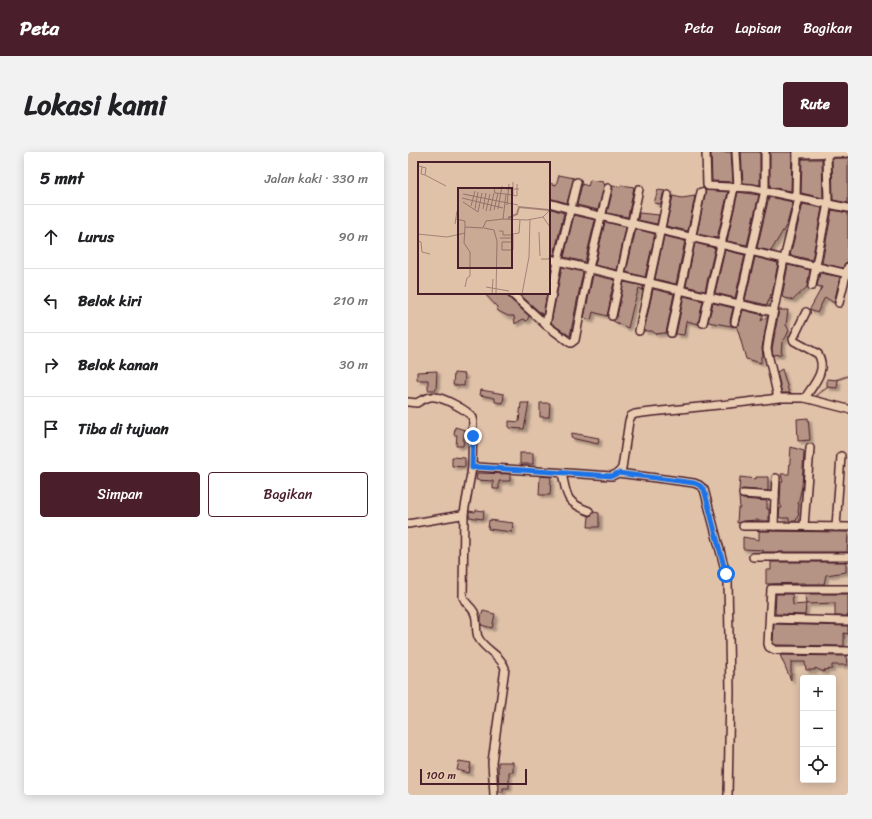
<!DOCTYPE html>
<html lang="id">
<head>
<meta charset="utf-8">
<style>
  body { margin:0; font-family:Sriracha,sans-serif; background:#f2f2f2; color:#202124 }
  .controls { position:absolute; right:12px; bottom:12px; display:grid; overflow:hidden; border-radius:4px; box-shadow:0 2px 10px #0003 }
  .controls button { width:36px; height:36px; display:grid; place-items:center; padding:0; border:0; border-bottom:1px solid #e0e0e0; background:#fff; color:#202124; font:20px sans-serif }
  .scale { position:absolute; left:12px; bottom:10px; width:107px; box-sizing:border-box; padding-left:4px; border:2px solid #4a1f2b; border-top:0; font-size:11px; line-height:14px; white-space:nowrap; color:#4a1f2b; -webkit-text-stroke:3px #eacdb1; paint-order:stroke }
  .stop { position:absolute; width:12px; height:12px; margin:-9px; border:3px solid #1a73e8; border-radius:50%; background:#fff }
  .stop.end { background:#1a73e8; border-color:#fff; box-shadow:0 1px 4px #0008 }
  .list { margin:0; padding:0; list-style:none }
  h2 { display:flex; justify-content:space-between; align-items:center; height:52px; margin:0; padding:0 16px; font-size:17px }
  h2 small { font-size:13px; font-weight:400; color:#757577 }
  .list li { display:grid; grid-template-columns:26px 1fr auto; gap:12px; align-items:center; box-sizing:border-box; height:64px; padding:0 16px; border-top:1px solid #e0e0e0 }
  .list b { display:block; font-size:15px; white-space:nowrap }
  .list em { font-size:13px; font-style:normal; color:#757577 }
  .actions { display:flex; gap:8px; padding:12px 16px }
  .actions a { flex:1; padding:9px 0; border:1px solid #4a1f2b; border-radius:4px; text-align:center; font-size:14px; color:#4a1f2b }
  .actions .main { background:#4a1f2b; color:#fff }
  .icon { flex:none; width:22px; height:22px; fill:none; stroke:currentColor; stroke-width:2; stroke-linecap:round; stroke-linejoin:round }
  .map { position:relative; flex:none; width:440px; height:643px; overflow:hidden; border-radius:4px }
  header { display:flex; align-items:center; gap:24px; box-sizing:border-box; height:56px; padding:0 20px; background:#4a1f2b; color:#fff }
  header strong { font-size:19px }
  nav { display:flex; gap:22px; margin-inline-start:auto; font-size:14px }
  .intro { display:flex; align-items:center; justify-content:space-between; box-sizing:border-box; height:96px; padding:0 24px }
  h1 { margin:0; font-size:28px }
  .button { padding:10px 18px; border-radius:4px; background:#4a1f2b; color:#fff; font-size:14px; font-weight:700 }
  main { display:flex; gap:24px; padding:0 24px }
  aside { flex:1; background:#fff; border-radius:4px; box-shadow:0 2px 10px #0003 }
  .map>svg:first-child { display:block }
</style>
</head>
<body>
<header>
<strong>Peta</strong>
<nav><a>Peta</a><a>Lapisan</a><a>Bagikan</a></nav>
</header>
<div class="intro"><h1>Lokasi kami</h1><a class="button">Rute</a></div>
<main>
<aside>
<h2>5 mnt<small>Jalan kaki · 330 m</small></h2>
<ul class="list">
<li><svg class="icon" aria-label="ahead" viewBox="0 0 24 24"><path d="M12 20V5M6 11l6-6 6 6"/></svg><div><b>Lurus</b></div><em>90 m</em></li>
<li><svg class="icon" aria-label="left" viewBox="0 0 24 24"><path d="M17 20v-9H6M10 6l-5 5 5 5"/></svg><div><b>Belok kiri</b></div><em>210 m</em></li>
<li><svg class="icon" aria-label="right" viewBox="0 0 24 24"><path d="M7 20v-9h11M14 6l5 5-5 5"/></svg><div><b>Belok kanan</b></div><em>30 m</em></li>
<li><svg class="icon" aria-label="arrive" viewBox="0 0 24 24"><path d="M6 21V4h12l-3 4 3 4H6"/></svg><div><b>Tiba di tujuan</b></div></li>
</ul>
<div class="actions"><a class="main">Simpan</a><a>Bagikan</a></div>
</aside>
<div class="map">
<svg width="440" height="643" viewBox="0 0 440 643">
  <defs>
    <filter id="shadow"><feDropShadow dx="3" dy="3" stdDeviation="1" flood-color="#0004"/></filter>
  </defs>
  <rect width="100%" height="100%" fill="#e0c2a9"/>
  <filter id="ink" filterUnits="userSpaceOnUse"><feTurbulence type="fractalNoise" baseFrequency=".025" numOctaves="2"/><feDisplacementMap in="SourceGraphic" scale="8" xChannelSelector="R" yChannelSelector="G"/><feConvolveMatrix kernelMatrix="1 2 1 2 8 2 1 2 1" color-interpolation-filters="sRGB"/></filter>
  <g filter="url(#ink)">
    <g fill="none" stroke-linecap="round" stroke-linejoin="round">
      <g stroke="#815a59" stroke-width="2">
        <polyline points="428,228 440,224"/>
        <polyline points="408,247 410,242 420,235"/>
      </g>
    </g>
    <g fill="#b69485" stroke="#4a1f2b" filter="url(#shadow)">
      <polygon points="303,0 323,0 325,30 304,29"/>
      <polygon points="333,0 352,0 352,33 335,31"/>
      <polygon points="362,0 384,0 383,39 362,35"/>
      <polygon points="424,6 440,6 440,51 425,48"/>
      <polygon points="394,7 414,7 415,46 393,41"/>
      <polygon points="151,23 166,26 159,51 141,46 141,31 148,33"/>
      <polygon points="182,28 195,30 195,32 197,32 190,58 169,53 174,32 180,34"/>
      <polygon points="213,33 226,35 220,65 199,61 205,37 204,34 212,35"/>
      <polygon points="250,38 257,39 255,42 253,52 246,51"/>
      <polygon points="298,38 320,40 309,86 289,82"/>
      <polygon points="330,40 351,43 339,93 319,89"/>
      <polygon points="265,44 274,46 287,44 280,79 258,74"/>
      <polygon points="361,45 385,50 379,72 363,99 349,96"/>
      <polygon points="395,52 414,56 404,108 382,103"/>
      <polygon points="141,56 156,61 146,103 141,102"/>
      <polygon points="424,58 440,61 440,110 437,111 435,116 414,111"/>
      <polygon points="231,61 251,63 249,72 230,68"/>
      <polygon points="166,63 187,68 177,110 156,105"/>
      <polygon points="197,70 218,75 209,118 187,113"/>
      <polygon points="228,77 247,82 237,125 218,120"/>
      <polygon points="256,84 277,89 268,132 247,127"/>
      <polygon points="287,91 307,96 297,139 278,134"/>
      <polygon points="317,98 337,103 327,146 307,141"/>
      <polygon points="347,105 370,111 364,143 363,142 359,153 337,148"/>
      <polygon points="380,113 402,118 399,135 385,148 374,145"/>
      <polygon points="154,115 175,120 162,184 143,171"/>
      <polygon points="412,121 432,125 426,151 417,145 409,161 402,157 414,135 409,134"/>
      <polygon points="185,123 207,128 202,145 203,146 199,164 185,160 183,168 176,166"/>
      <polygon points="216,130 235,134 235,138 231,136 225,155 220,176 205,169 209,165"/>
      <polygon points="245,137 266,142 258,181 256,181 248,182 244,179 236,179"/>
      <polygon points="76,141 98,141 100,145 121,164 119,169 115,167 107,172 106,164 100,164 90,159 89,155"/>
      <polygon points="110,141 139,141 135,163"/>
      <polygon points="276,144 295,149 290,172 278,169 276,183 268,182"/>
      <polygon points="305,151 325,156 322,169 323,173 326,175 331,173 335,158 355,163 353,169 360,164 354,196 355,204 353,204 353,211 338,207 329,175 300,170"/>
      <polygon points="371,158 380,158 378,173 381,178 378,185 374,190 373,202 365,203 364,197"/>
      <polygon points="374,217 381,241 374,241 369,220"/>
      <polygon points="29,219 28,238 20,238 20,228 9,228 9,220"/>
      <polygon points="46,221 57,222 56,234 45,233"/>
      <polygon points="419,227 430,228 429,236 419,235"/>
      <polygon points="73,238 96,242 95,251 87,250 87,246 72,243"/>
      <polygon points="113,251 121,251 116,277 101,276 101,269 111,270"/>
      <polygon points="132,251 142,251 141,265 132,265"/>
      <polygon points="400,266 402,288 390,289 389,267"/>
      <polygon points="47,275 57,278 55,294 48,294 49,283 46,283"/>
      <polygon points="164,281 191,286 190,292 163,286"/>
      <polygon points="383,295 396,299 394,334 390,352 391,352 390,361 391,361 388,369 381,369 381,366 372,366 371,364 372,356 374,356 372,351 373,330 375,330 373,322 381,322"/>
      <rect x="112" y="301" width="13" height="11"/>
      <polygon points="44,305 57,306 57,315 44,314"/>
      <polygon points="69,321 102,322 102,329 91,329 91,337 85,337 85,329 68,328"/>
      <polygon points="132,324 143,325 142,343 131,343"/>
      <polygon points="332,325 348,327 348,325 360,325 360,339 335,337 331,339"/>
      <polygon points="331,345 335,347 359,349 359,357 361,357 361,369 350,369 350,368 335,369 329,371 330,356 332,356"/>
      <polygon points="68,358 76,359 75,367 61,365 61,359 67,360"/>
      <polygon points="186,360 191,361 191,375 180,375 181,364 184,363"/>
      <polygon points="81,368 105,371 104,380 80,377"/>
      <polygon points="351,379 440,380 439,400 355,400 355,398 335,397 335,385 351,388"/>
      <polygon points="363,410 438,410 438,420 418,423 416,432 397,432 397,431 358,432 358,418 363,418"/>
      <polygon points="368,442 384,442 385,453 398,452 397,463 367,462"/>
      <polygon points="397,442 440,442 440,464 427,464 427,451 398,452"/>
      <polygon points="75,459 87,462 84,476 73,473 73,465"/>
      <polygon points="366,472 440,474 440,482 436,481 436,494 368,493 365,491"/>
      <polygon points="372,503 436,504 438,504 439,513 424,513 424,517 416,518 416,520 407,516 407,518 398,518 397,510 383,510 383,528"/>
      <polygon points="51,609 63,611 61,621 49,618"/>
      <polygon points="90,610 105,610 105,620 101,620 101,636 95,636 95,640 91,640"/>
    </g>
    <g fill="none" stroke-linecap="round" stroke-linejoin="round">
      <defs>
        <g id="street">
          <polyline points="298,0 299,33 300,34 343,36 391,46"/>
          <polyline points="328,0 330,35"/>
          <polyline points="389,2 440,1"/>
          <polyline points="388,45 389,0"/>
          <polyline points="141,51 162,57 440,122"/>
          <polyline points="440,56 391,46 376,107 361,183 359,197 370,246 397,246 440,257"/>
          <polyline points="141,107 365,160"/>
          <polyline points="404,134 420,51 419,0"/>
          <polyline points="103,141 138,173 161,190 163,191 167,188 181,116 200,36"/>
          <polyline points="431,151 440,115"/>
          <polyline points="204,164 231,37"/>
          <polyline points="327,170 357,38 357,0"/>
          <polyline points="295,171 326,36"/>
          <polyline points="138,173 150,109 169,30"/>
          <polyline points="231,179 260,43"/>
          <polyline points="263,181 293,40"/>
          <path d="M397,246C405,233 420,218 410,202L386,189L385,187L398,160"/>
          <path d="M0,250L9,251C13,248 22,244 27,245C36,246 60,258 65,266L64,316"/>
          <path d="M154,321C159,344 157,350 181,359"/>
          <polyline points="210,321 286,331 291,333 296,337 320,429 322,539 320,643"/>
          <polyline points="335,342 367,344 366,374 440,375"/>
          <polyline points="367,344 368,326"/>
          <polyline points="0,372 53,363 56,361"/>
          <polyline points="335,374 366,374"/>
          <polyline points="396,374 402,296"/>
          <polyline points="428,375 433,304"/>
          <polyline points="345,405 440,405"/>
          <polyline points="440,437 363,437 360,492 361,495 367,498 440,499"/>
          <polyline points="362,467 440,469"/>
          <path d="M86,643L84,610L97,516C92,502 76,498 70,485C67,477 70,467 66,460C62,453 58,453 55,445L56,361L64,316L69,315L204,324L210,321L214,316L221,269L223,264L227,262C274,256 322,253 370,246"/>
        </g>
      </defs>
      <use href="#street" stroke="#4a1f2b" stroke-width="10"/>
      <use href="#street" stroke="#eacdb1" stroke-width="7"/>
    </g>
  </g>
  <g fill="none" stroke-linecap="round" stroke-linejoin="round" filter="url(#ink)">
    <polyline stroke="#1a73e8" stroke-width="5" points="65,284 64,316 69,315 204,324 210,321 286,331 291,333 296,337 318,422"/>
  </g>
  <g transform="translate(10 10)">
    <rect width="132" height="132" fill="#e0c2a9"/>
    <path fill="none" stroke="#a58177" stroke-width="2" d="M90,56L99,52L101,45L131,48"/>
    <path fill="none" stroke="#a48177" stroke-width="1" d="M1,4L8,6L7,13L3,12L4,5M7,13L28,24M99,22V34L88,32L85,57L109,58L125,55L132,48M76,26L77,31L88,32M88,27H101M45,32L100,43M95,34V20M44,36L85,46M45,40L60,50L64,31M89,43L91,22M53,44L57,29M57,47L60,30M65,47L68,31M80,47L84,24M76,48L80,31M68,49L72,32M72,49L76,31M125,55L132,65M38,57L47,59V65M37,62L39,49M66,66L76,68L79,79L78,132M81,69H85V73H95M121,70L122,94M0,72L29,75L47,71M82,76H95M0,79L3,80L4,90L12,92M95,80H84V88H95V72L101,71L102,58M123,97H131L132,91M47,125L49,116L52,114V90L46,81L47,65L65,66L68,59L85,57M68,125L91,129M74,132L75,117M104,132L111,95L112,57"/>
    <path fill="#4a1f2b" fill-opacity="0.15" stroke="#4a1f2b" stroke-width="2" d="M40,26H94V106H40Z"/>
    <rect width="132" height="132" fill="none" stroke="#4a1f2b" stroke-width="2"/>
  </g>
</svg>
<div class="controls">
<button>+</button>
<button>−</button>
<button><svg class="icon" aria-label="locate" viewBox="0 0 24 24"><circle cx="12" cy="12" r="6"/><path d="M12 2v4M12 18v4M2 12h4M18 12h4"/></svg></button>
</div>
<div class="scale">100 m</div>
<div class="stop" style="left:318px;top:422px"></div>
<div class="stop end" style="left:65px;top:284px"></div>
</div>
</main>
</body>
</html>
